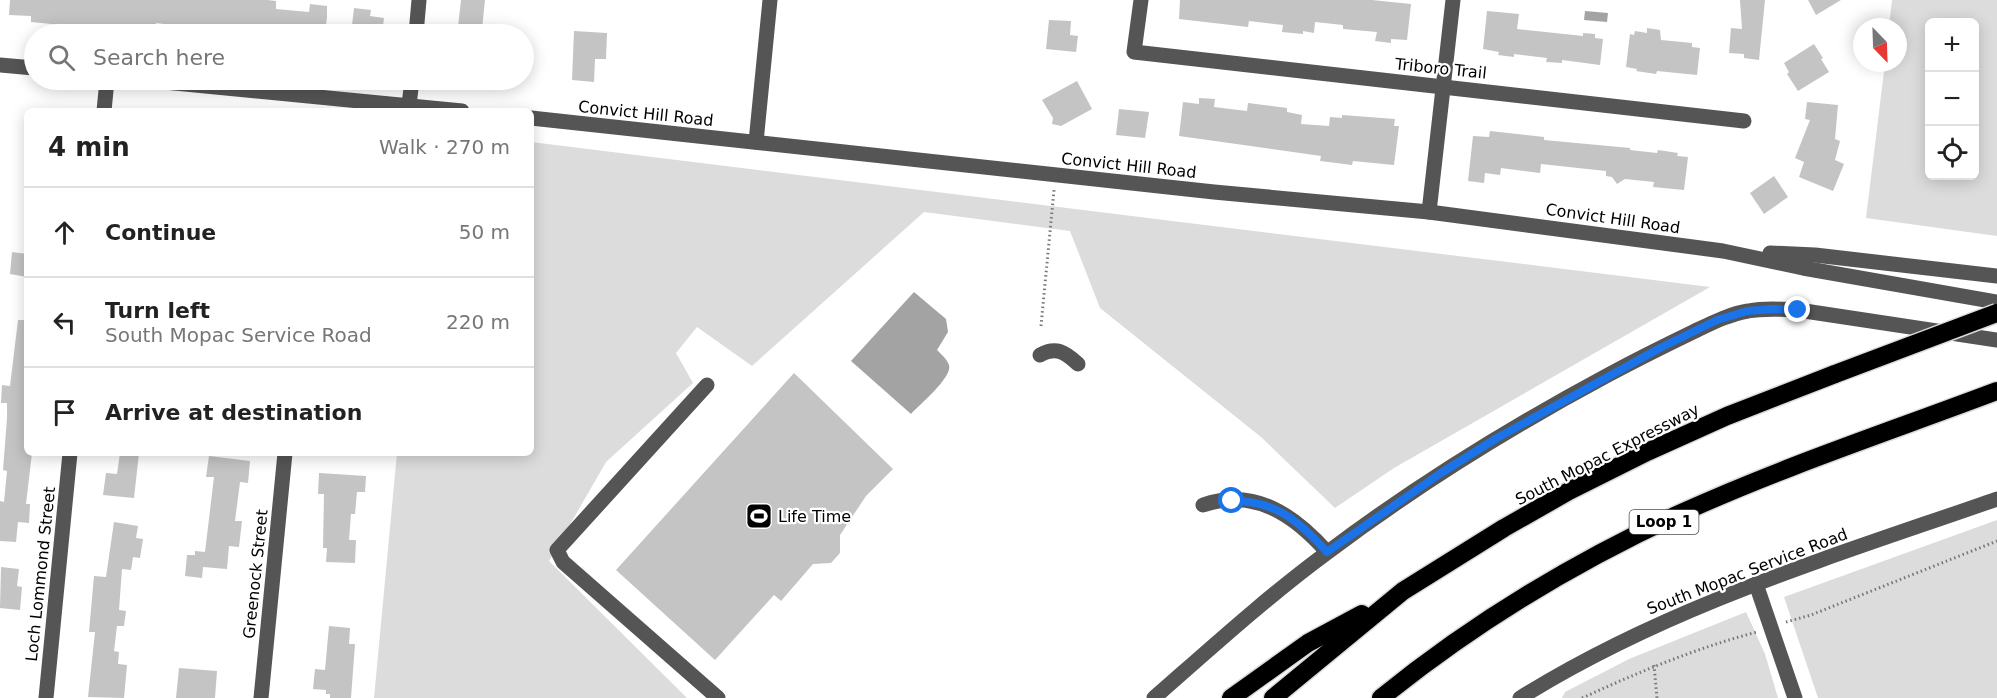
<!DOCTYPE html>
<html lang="en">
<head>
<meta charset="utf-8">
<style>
  body { margin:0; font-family:"DejaVu Sans",sans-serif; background:#f6f6f6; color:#222 }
  .controls { position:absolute; right:18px; top:18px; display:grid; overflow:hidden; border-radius:9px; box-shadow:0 3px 15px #0003 }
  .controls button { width:54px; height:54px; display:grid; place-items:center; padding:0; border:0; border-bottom:2px solid #e0e0e0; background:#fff; color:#222; font:30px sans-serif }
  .compass { position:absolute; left:1853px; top:18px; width:54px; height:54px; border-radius:50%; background:#fff; box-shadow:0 3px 15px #0003; rotate:157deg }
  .stop { position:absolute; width:18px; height:18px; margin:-14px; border:4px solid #1a73e8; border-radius:50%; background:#fff }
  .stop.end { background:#1a73e8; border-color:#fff; box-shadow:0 2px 6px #0008 }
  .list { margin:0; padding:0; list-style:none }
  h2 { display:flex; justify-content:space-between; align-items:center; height:78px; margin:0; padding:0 24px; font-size:26px }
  h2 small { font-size:20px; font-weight:400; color:#767676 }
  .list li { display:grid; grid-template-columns:39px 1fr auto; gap:18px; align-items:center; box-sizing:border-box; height:90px; padding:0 24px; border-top:2px solid #e0e0e0 }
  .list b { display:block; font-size:22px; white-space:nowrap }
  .list p { margin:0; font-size:20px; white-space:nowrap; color:#767676 }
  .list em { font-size:20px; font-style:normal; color:#767676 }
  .icon { flex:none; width:33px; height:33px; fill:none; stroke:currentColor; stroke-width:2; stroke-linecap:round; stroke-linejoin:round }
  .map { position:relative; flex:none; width:1997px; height:698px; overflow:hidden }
  .search { position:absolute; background:#fff; box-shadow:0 3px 15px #0003; left:24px; top:24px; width:510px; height:66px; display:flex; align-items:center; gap:15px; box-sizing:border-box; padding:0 21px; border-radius:33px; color:#767676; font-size:22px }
  .panel { position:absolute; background:#fff; box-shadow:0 3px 15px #0003; left:24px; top:108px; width:510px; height:348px; border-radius:9px }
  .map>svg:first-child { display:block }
</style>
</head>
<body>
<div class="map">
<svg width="1997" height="698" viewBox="0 0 1997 698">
  <rect width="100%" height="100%" fill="#fff"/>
  <g fill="#dcdcdc" fill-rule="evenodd">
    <path d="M1892,0H1997V236L1866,218L1885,63H1898V27H1889ZM1930,22H1974V176H1930Z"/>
    <polygon points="531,142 1710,287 1394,468 1335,508 1261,437 1100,308 1070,231 924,212 752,366 697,327 676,353 693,383 606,462 549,561 687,698 374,698 397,453 531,453"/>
    <polygon points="1997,520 1997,698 1818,698 1784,597"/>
    <polygon points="1746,612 1765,654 1778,698 1562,698 1565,692 1629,659"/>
  </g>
  <g fill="#a3a3a3">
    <polygon points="1585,11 1608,13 1607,22 1584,20"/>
    <path d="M914,292L946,319L948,332L937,350C941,354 947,359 949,365C953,377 919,405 911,414L851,361Z"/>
  </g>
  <g fill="#c4c4c4">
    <polygon points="10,0 267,0 276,1 276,9 309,12 310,4 327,6 327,17 325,34 257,34 257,31 227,27 226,29 205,29 204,34 189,32 189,27 156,23 156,27 125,24 123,25 123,31 31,22 31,16 9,15"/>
    <polygon points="461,0 485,0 482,29 458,27"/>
    <polygon points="1180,0 1372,0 1411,4 1407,40 1391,39 1391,43 1375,41 1377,32 1343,29 1343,25 1315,22 1314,33 1303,31 1303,34 1282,32 1283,25 1249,21 1248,27 1179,19"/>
    <polygon points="1740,0 1765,0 1759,60 1744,58 1744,54 1729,53 1731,28 1742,29"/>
    <polygon points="1808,0 1841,0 1816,15"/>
    <polygon points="354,8 371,10 370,16 384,18 382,34 351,34"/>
    <polygon points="1487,11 1519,14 1517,29 1583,36 1583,33 1595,34 1595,38 1603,39 1600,65 1562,60 1562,63 1546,62 1547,58 1514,54 1514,57 1498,55 1499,52 1483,49"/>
    <polygon points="1049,20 1071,21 1070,35 1078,36 1076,52 1046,49"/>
    <polygon points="1647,28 1660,30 1661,40 1692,43 1692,47 1700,48 1697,75 1657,71 1656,74 1636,71 1637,69 1626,67 1630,34 1634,35 1635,31 1647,33"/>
    <polygon points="574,31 607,33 606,59 595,59 594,82 572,80"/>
    <polygon points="1814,44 1823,58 1821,59 1829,72 1798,91 1787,74 1789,72 1784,63"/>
    <polygon points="1077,81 1092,109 1061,126 1052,124 1053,118 1042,100"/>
    <polygon points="1199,98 1215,99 1214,107 1247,111 1248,103 1287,108 1287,112 1302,115 1301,124 1329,126 1330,117 1342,118 1342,115 1395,119 1394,126 1399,126 1394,165 1353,161 1352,165 1320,161 1321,156 1179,136 1183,102 1199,104"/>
    <polygon points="1807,102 1838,105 1835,139 1840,141 1835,160 1844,164 1833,191 1799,177 1804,162 1795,158 1810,120 1805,119"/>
    <polygon points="1119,109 1149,112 1145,138 1116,135"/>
    <polygon points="1490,131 1544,137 1544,140 1630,148 1630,150 1657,153 1658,150 1678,153 1677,156 1688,157 1684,190 1653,187 1654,182 1625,179 1617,184 1612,177 1606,176 1606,171 1541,164 1540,173 1501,168 1500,175 1485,173 1484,183 1468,181 1473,136 1489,137"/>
    <polygon points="1774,176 1788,197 1764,214 1750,193"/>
    <polygon points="12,252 27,254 27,277 10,274"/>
    <polygon points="18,320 27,320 27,453 32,453 26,504 30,504 29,523 18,522 16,542 0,541 0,501 4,502 7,471 3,470 7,418 7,403 1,403 2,385 10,386"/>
    <polygon points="794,373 893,469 866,496 840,535 840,553 831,563 813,564 781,601 774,595 715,660 616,570"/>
    <polygon points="120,453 139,453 134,498 103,495 106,473 117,474"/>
    <polygon points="209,456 250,461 248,483 240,482 235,521 242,521 239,547 229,546 227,569 203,567 202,578 185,576 187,555 195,555 195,551 205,552 214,477 206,477"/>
    <polygon points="319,473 366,476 365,492 357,492 355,514 351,514 349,540 356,540 355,563 326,562 327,548 323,548 324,494 318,494"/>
    <polygon points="114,522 138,526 136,538 143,539 140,558 133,557 131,570 122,569 119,610 126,611 124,626 117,626 114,651 119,652 118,664 127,665 124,698 88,697 95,632 89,632 94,576 106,577"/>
    <polygon points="1,567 19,569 17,586 22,587 20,610 0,608"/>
    <polygon points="329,626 350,628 349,644 355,644 351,698 330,698 330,694 326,694 326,690 313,689 315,669 325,670"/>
    <polygon points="179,668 217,671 215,698 176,698"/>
  </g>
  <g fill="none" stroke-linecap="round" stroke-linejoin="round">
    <defs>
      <g id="highway">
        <polyline points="1231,698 1308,643 1362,614"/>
        <polyline points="1273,698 1403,591 1504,528 1569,491 1647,452 1727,416 1835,374"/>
        <path d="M1381,698C1471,625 1573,563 1679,514C1782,467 1891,431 1997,391"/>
      </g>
    </defs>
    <use href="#highway" stroke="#dbdbdb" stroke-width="21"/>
    <g stroke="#777" stroke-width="3" stroke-dasharray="1.5 3" stroke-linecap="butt">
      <polyline points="1041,326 1054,190"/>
      <polyline points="1786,622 1811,615 1997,541"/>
      <polyline points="1654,665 1657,698"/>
      <path d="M1582,698C1639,672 1696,648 1757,632"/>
    </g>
    <g stroke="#555" stroke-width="15">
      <polyline points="1141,0 1134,52 1744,121"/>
      <polyline points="416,34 419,0"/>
      <polyline points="0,65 34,68"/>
      <polyline points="144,80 462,111"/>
      <polyline points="409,105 412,80"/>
      <polyline points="104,111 107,80"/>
      <polyline points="531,118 1214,192 1429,212 1723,251 1803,268 1997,302"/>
      <polyline points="756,142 770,0"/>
      <polyline points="1429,212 1453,0"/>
      <polyline points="1770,253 1815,255 1997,276"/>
      <path d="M1040,355C1056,346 1065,352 1078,364"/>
      <polyline points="707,385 557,550 563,562 718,698"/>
      <path d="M1203,505C1255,487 1295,516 1327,552"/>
      <polyline points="1756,584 1795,698"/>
      <polyline points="46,698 70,453"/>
      <polyline points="261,698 285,453"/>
      <path d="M1154,698C1211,648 1267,597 1328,552C1417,485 1511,427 1608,375C1636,360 1664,346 1693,332C1710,324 1729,314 1748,311C1764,308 1781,309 1798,310L1997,340"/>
      <path d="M1520,698C1667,606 1834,556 1997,499"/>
    </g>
    <use href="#highway" stroke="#000" stroke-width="18"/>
    <defs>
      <polyline id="highway-bridge" points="1835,374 1997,313"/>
    </defs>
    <use href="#highway-bridge" stroke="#dbdbdb" stroke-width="21" stroke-linecap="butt"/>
    <use href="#highway-bridge" stroke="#000" stroke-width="18"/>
  </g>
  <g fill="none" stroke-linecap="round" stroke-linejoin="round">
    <path stroke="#1a73e8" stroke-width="8" d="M1232,501C1275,500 1300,522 1327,552L1441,473L1497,438L1660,348L1717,320L1747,311L1773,309L1798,310"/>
  </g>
  <defs>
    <symbol id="stadium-square" viewBox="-11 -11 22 22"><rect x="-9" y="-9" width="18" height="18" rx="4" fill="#000" stroke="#fff"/><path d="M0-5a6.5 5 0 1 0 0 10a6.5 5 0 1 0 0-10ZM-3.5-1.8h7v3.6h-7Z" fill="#fff"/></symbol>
  </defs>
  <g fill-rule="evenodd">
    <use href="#stadium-square" x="744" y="501" width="30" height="30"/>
  </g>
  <g text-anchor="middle" stroke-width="4.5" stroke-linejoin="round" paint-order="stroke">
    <rect fill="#fff" stroke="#4c4c4c" stroke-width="1.5" x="1629.5" y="510" width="69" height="24" rx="4.5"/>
    <g font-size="15" font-weight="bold" fill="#000">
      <text x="1664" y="527">Loop 1</text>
    </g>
    <g font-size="16" fill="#000" stroke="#fff">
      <text transform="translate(1441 68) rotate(6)" y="6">Triboro Trail</text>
      <text transform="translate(646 113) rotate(6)" y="6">Convict Hill Road</text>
      <text transform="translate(1129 165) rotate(6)" y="6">Convict Hill Road</text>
      <text transform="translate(1613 218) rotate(8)" y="6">Convict Hill Road</text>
      <text transform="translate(1607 454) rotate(-27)" y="6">South Mopac Expressway</text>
      <text transform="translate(1747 571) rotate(-21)" y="6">South Mopac Service Road</text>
      <text transform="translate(40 574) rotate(-84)" y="6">Loch Lommond Street</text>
      <text transform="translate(255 574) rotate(-84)" y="6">Greenock Street</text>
    </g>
    <g font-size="16" fill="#000" stroke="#fff" text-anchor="start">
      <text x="778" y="522">Life Time</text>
    </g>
  </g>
</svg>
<div class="controls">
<button>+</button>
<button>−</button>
<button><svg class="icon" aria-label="locate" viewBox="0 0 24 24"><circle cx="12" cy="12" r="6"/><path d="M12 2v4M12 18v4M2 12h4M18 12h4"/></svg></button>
</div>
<svg class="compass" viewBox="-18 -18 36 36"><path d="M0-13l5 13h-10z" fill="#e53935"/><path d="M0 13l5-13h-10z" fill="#767676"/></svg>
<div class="stop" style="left:1232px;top:501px"></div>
<div class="stop end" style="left:1798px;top:310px"></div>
<div class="search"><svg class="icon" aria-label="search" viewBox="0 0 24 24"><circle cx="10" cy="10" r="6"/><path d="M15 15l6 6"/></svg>Search here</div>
<section class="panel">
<h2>4 min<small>Walk · 270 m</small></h2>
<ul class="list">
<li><svg class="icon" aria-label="ahead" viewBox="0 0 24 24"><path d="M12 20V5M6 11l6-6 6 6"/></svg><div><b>Continue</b></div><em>50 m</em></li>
<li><svg class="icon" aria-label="left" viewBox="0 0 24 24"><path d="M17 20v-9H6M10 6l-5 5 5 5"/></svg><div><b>Turn left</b><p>South Mopac Service Road</p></div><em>220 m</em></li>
<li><svg class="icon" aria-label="arrive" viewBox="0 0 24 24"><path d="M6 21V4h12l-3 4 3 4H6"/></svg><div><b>Arrive at destination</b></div></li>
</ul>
</section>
</div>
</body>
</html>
